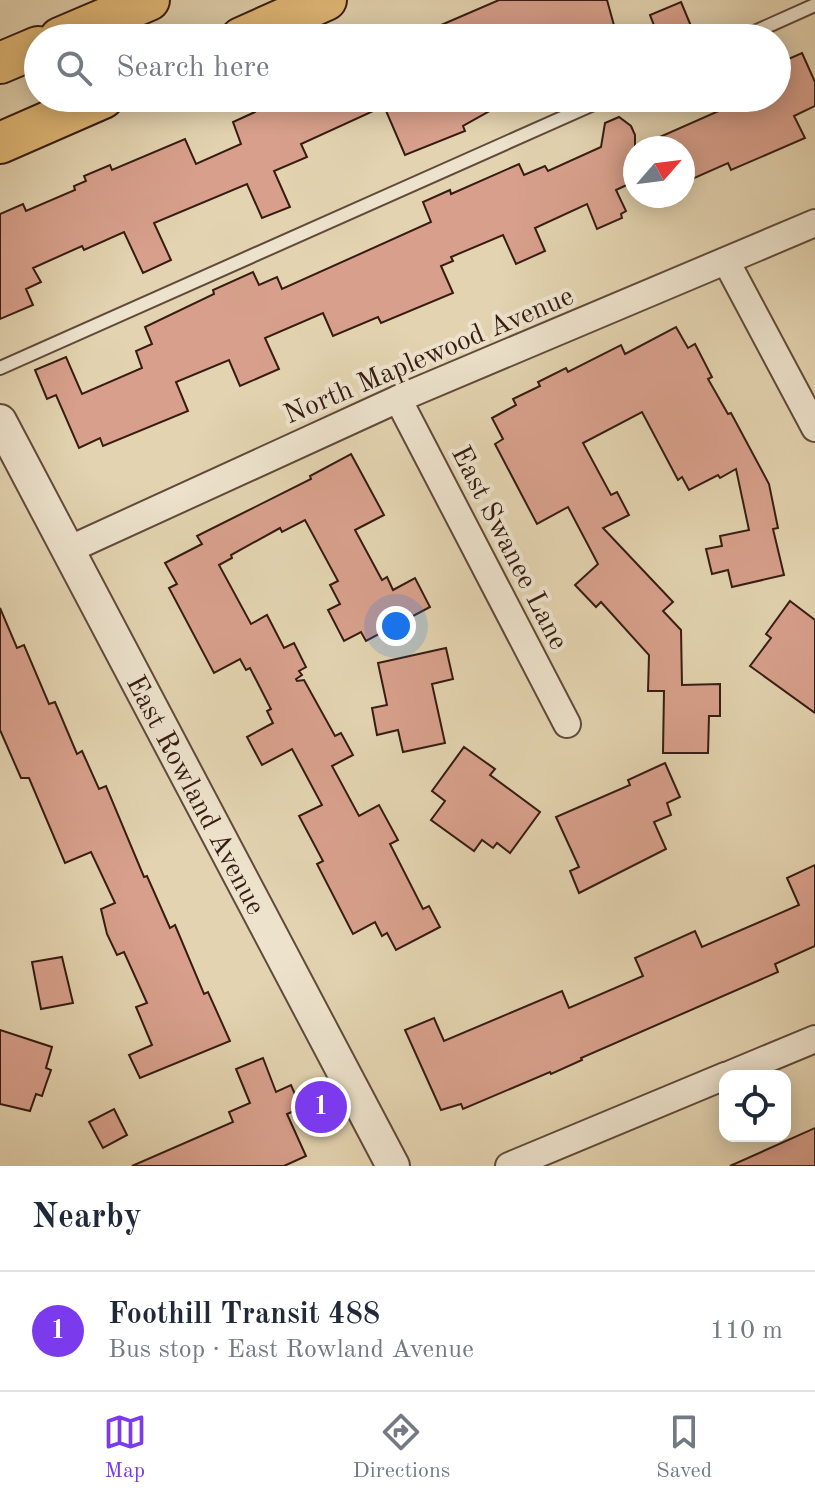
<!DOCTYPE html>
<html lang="en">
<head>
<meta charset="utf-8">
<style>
  body { margin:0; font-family:"Old Standard TT",serif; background:#f6f6f7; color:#1f2937 }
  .controls { position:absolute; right:24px; bottom:24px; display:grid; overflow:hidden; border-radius:16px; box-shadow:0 4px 20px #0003 }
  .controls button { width:72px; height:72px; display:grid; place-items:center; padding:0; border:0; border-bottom:2px solid #e0e1e3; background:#fff; color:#1f2937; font:40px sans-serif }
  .compass { position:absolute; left:623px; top:136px; width:72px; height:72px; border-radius:50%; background:#fff; box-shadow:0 4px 20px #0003; rotate:62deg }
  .you { position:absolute; left:396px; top:626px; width:28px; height:28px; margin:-20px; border:6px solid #fff; border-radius:50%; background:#1a73e8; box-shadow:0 0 0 12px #1a73e833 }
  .badge { display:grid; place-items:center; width:52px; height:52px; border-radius:50%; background:#7c3aed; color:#fff; font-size:26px; font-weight:700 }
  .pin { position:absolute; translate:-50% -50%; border:4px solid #fff; box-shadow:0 2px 8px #0006 }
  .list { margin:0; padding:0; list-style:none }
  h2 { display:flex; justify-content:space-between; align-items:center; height:104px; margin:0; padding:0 32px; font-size:34px }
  h2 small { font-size:26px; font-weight:400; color:#747a83 }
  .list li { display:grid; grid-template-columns:52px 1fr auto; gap:24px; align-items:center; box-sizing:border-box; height:120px; padding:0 32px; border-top:2px solid #e0e1e3 }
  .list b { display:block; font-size:30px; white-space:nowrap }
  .list p { margin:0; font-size:26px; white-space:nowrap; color:#747a83 }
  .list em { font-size:26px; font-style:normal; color:#747a83 }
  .icon { flex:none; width:44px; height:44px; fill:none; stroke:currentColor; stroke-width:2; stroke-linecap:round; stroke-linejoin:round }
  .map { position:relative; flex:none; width:815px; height:1166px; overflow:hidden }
  .search { position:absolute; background:#fff; box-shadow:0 4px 20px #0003; left:24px; right:24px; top:24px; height:88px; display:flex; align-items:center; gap:20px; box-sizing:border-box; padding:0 28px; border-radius:44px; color:#747a83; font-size:30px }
  .sheet { height:224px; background:#fff }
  nav { display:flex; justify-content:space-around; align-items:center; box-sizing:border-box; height:112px; border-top:2px solid #e0e1e3; background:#fff; font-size:22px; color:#747a83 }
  nav a { display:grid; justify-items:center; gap:4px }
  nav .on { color:#7c3aed }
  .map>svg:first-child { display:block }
</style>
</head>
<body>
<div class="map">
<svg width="815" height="1166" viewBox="0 0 815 1166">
  <rect width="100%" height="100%" fill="#e3d3b0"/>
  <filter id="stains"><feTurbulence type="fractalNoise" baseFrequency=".0025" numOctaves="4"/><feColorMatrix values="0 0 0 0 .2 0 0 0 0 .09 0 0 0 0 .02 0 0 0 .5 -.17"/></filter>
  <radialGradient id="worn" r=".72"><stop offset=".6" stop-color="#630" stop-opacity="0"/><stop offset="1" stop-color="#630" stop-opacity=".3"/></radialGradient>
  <g fill="#d8a08c" stroke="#361c12" stroke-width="2">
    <polygon points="499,0 607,0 615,29 596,38 411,38"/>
    <polygon points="681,2 696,38 659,38 650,15"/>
    <polygon points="802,53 815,82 815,106 794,116 805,138 731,170 728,163 683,183 683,148 635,148 635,181 616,190 626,211 621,214 622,218 597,229 587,204 535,228 545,251 516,264 503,235 451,257 453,261 441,266 453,293 381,323 378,317 333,336 323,313 265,338 279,369 240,386 229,360 176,382 188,411 103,446 100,438 79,448 56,395 47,399 35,370 66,357 82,394 142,368 136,351 152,344 145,327 214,294 213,290 253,272 259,285 277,277 282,289 431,222 423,202 450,190 451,194 519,164 524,175 545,166 548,171 601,147 605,123 619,117 631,126 635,135 635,148 748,98 777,98 777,64"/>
    <polygon points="270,98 513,98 463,126 465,131 405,155 384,106 301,144 307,157 274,171 290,207 262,218 247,184 154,223 171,260 143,273 124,232 84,250 82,246 33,268 41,282 26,289 33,305 0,319 0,214 23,204 26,211 75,190 74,186 86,181 84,176 110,165 112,170 185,139 196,164 241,144 233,122 255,112 253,105"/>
    <polygon points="676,327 688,348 695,344 712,377 708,379 728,414 731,413 769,484 778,528 773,529 784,575 732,587 728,570 712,574 706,549 722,546 720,536 749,530 736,469 720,478 718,475 689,490 682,477 678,480 642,412 583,443 611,495 617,492 629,515 603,528 673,602 663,611 681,630 682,685 720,684 720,716 709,716 708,753 663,753 664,691 648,691 649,655 601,602 596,607 575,585 598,564 568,507 537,524 495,444 503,439 492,418 516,405 513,399 540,386 538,382 566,368 568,372 621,345 625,354"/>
    <polygon points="351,454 384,515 355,530 382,580 387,577 393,590 415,578 430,607 366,641 361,632 344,641 328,610 340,604 330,585 338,581 305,520 282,532 280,528 231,555 232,558 219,565 251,624 267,615 284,648 294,643 306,667 299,671 302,675 296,679 297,681 304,680 335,736 341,733 353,755 332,766 359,816 379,805 398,840 390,844 423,909 429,906 440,927 396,950 387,933 382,936 375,922 353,934 317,864 323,861 299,816 322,805 292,749 262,765 247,737 273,723 267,711 271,709 250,668 246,670 240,659 214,673 169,588 177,584 165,563 202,544 197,536 311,479 310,476"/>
    <polygon points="790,601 815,620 815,713 750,666 771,638 766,634"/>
    <polygon points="0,608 17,648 24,645 49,704 55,702 77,754 82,751 99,789 106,786 144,877 147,876 170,928 175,925 204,994 208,992 230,1041 140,1078 129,1055 152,1045 136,1007 147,1003 124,952 117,955 107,934 101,909 115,903 91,852 65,863 29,778 21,778 0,730"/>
    <polygon points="446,648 453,679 432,684 445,743 403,752 398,730 377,735 372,708 387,705 378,663"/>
    <polygon points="464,747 495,769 490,775 540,812 510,853 497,843 493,848 482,840 474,851 431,820 445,801 432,791"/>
    <polygon points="665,763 680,797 667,803 671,815 654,822 666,849 579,893 570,871 579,867 556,817 630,785 628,780"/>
    <polygon points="815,865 815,946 775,964 778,972 581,1058 582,1060 551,1074 550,1072 463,1109 461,1104 441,1110 405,1030 434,1018 444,1041 562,991 569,1008 643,976 635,958 695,931 702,947 799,905 787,878"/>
    <polygon points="62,957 73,1003 41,1009 32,962"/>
    <polygon points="0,1030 52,1047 46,1068 51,1070 46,1084 42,1096 36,1094 30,1111 0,1104"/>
    <polygon points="263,1058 276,1092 291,1085 301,1108 287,1114 306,1156 284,1166 132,1166 233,1122 229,1112 250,1103 236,1069"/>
    <polygon points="114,1109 127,1135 103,1148 89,1122"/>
    <polygon points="815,1128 815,1166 730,1166"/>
  </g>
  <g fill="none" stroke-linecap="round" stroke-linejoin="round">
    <defs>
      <g id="service">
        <polyline points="741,38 815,5"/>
        <polyline points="0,368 607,98"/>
      </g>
      <g id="minor">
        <polyline points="726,261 815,428"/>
        <polyline points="398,399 567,724"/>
        <polyline points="68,550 398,399 815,223"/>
        <polyline points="726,1076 815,1039"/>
        <polyline points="509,1166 725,1076"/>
      </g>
      <g id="tertiary">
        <path id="s1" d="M0,421L393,1166"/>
      </g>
      <g id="primary">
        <polyline points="60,38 149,0"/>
        <polyline points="241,38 326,0"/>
        <polyline points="0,63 38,47"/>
        <polyline points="0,143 103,98"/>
      </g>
    </defs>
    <use href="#service" stroke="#614a3a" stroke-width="16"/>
    <use href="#minor" stroke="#614a3a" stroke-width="30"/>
    <use href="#tertiary" stroke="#614a3a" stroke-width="36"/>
    <use href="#primary" stroke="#361c12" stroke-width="44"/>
    <use href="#service" stroke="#ede2cc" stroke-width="12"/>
    <use href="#minor" stroke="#ede2cc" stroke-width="26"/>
    <use href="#tertiary" stroke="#ede2cc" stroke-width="32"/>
    <use href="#primary" stroke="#e2ba78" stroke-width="40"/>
  </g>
  <g text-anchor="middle" stroke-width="8" stroke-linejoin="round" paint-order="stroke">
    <g font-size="28" fill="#361c12" stroke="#ede2cc">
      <text transform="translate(428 354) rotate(-23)" y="10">North Maplewood Avenue</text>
      <text transform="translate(511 547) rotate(63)" y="10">East Swanee Lane</text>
      <text dy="10" stroke="none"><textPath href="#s1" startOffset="422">East Rowland Avenue</textPath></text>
    </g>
  </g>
  <rect width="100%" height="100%" filter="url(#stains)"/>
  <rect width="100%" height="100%" fill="url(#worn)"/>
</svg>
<div class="controls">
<button><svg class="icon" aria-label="locate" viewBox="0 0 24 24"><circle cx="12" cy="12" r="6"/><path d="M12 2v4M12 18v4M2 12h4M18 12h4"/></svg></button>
</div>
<svg class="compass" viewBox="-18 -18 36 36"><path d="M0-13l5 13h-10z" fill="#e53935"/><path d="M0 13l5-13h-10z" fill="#747a83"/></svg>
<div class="you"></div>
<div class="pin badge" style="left:321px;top:1107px">1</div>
<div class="search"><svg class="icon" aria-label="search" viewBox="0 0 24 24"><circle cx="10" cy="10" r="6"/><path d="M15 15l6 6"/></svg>Search here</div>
</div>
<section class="sheet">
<h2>Nearby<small></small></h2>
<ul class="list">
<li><span class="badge">1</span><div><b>Foothill Transit 488</b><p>Bus stop · East Rowland Avenue</p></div><em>110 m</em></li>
</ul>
</section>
<nav>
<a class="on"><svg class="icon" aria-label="map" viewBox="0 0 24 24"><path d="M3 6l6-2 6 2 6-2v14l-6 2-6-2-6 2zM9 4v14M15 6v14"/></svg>Map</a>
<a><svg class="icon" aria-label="directions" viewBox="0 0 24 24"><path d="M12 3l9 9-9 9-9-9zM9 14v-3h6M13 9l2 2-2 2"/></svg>Directions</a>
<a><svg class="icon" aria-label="saved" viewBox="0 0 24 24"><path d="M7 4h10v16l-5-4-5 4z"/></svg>Saved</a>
</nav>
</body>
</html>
